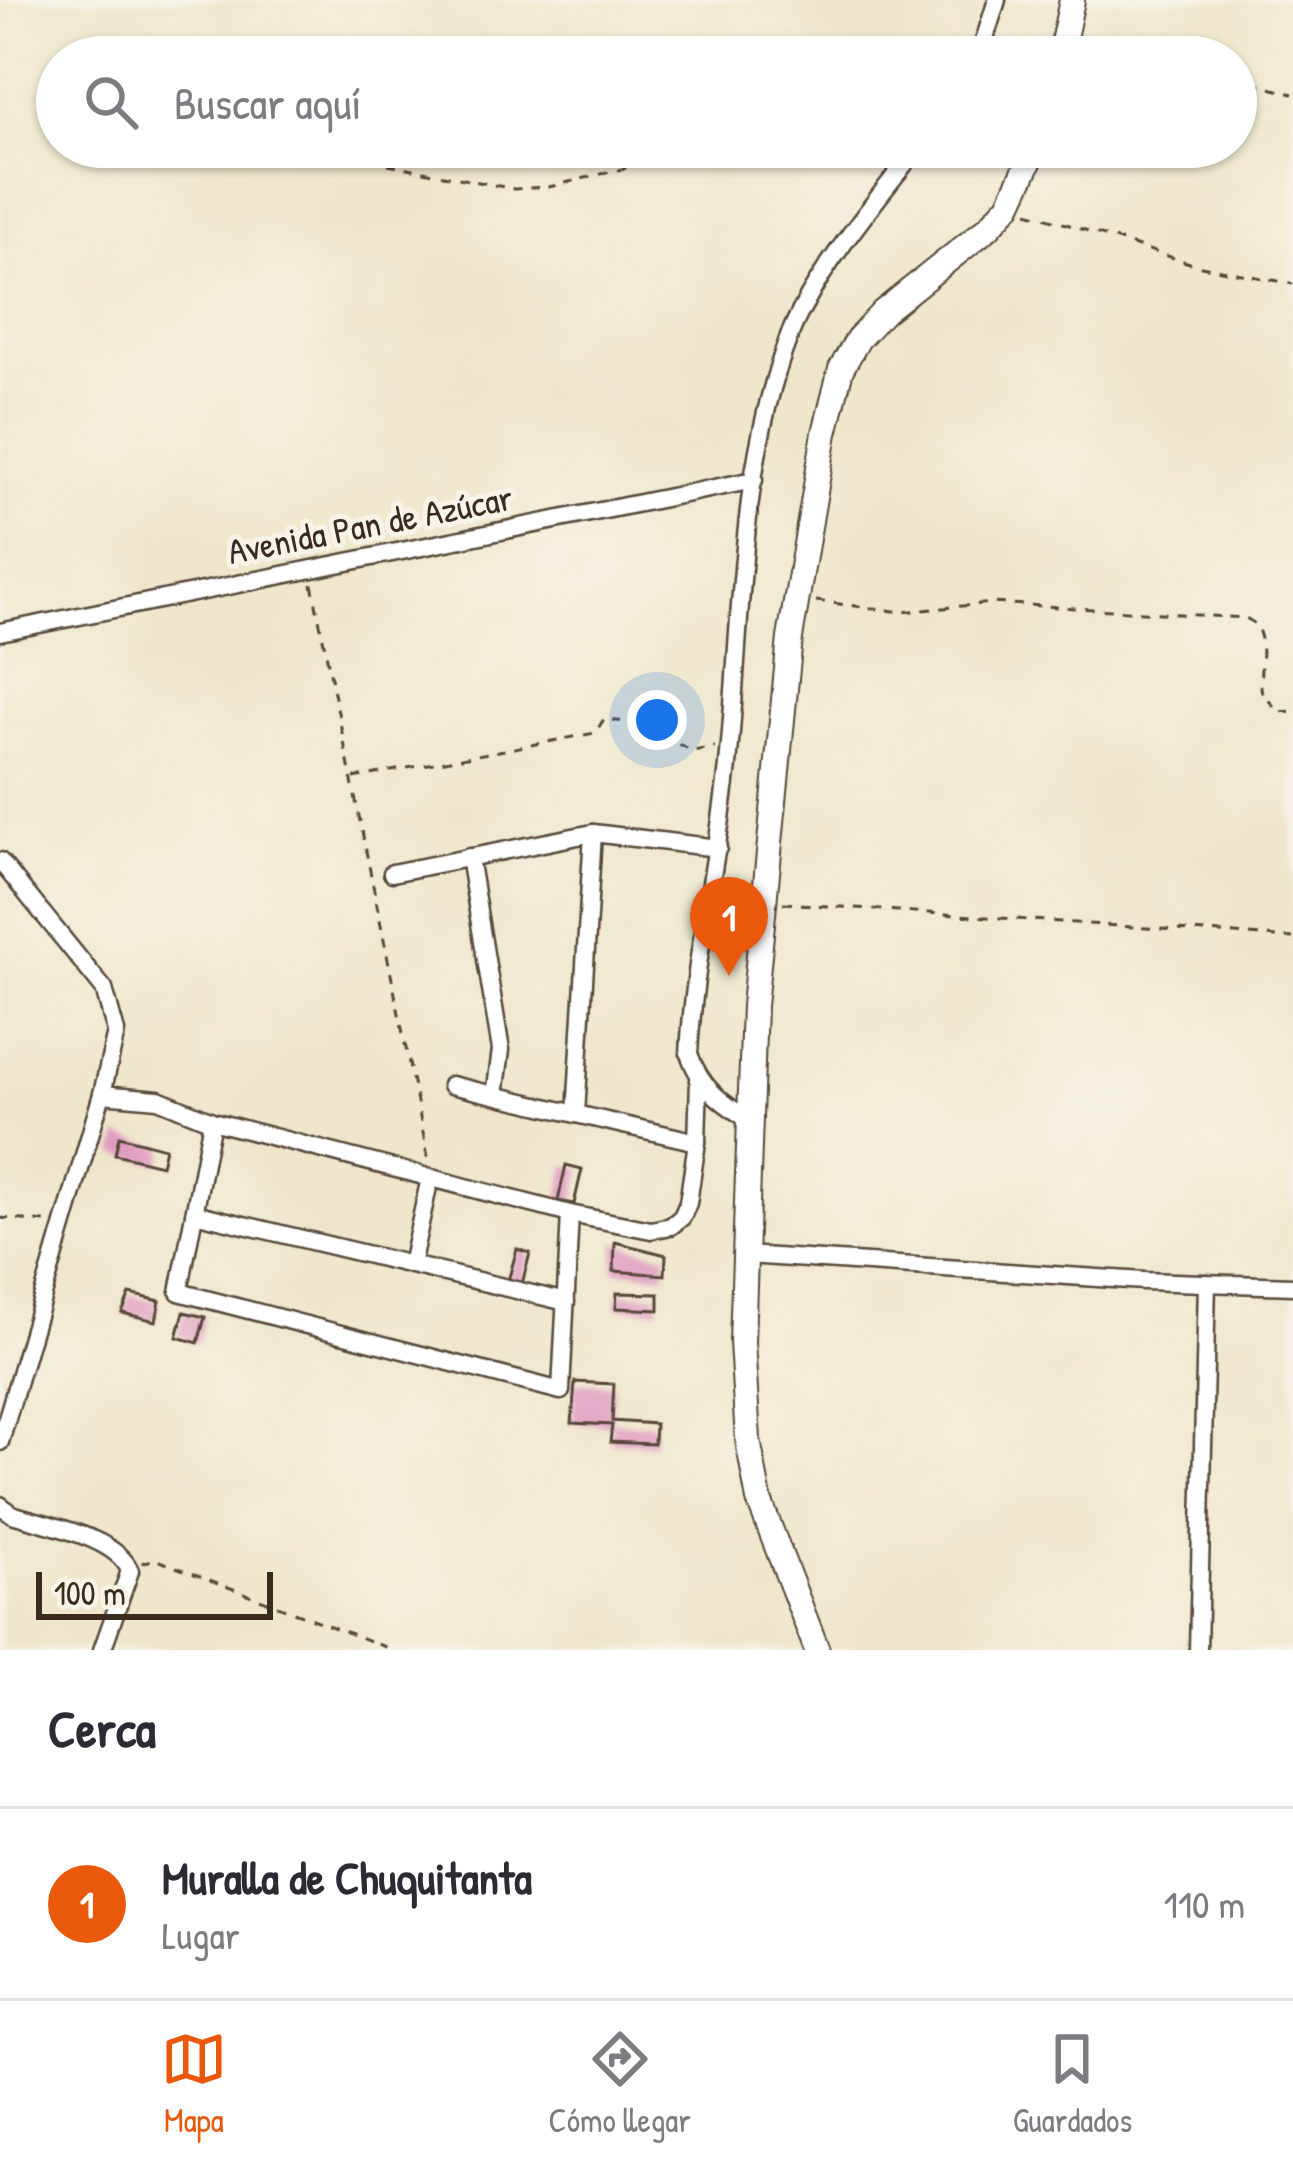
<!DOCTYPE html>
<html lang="es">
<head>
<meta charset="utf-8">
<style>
  body { margin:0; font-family:"Patrick Hand",sans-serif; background:#f2f2f3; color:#2b2b33 }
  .scale { position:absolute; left:36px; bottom:30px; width:237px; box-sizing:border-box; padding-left:12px; border:6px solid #3b2a1e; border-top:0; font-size:33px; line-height:42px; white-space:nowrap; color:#3b2a1e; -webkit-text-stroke:9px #f7f3e8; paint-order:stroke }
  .you { position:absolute; left:657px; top:720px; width:42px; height:42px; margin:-30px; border:9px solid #fff; border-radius:50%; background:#1a73e8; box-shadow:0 0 0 18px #1a73e833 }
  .badge { display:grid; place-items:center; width:78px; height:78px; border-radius:50%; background:#ea580c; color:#fff; font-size:39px; font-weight:700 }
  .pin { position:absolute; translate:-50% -99px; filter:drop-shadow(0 3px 6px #0008) }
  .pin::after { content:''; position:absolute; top:63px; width:42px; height:36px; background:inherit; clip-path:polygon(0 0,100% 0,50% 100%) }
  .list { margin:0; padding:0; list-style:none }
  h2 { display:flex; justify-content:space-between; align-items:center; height:156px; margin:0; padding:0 48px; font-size:51px }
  h2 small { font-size:39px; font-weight:400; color:#7c7c81 }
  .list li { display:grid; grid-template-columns:78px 1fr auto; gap:36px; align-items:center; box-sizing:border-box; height:192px; padding:0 48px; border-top:3px solid #e1e1e2 }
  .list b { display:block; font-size:45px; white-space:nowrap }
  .list p { margin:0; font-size:39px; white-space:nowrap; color:#7c7c81 }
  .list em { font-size:39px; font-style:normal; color:#7c7c81 }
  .icon { flex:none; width:66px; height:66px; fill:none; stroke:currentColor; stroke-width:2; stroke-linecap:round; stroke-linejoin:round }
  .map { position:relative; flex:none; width:1293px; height:1650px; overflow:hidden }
  .search { position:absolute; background:#fff; box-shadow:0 3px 9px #0004; left:36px; right:36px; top:36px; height:132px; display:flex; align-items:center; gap:30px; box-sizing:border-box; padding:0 42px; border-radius:66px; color:#7c7c81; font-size:45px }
  .sheet { height:348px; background:#fff }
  nav { display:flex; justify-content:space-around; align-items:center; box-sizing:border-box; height:168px; border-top:3px solid #e1e1e2; background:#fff; font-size:33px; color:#7c7c81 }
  nav a { display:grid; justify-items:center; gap:6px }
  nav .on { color:#ea580c }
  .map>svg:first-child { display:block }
</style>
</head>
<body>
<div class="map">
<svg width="1293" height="1650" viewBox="0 0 1293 1650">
  <rect width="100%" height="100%" fill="#f7f3e8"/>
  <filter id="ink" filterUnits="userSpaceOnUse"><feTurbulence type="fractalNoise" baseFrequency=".00833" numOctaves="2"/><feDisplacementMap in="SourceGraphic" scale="24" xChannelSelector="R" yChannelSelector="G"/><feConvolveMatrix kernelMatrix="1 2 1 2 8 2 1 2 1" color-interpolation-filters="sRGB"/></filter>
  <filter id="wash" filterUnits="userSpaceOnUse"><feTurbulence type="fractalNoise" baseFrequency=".004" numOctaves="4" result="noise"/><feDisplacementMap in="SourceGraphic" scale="48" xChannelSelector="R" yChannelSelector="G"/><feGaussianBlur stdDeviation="2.7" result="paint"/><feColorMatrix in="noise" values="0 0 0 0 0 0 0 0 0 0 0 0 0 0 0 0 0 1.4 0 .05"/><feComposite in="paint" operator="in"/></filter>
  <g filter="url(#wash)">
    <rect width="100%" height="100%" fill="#efe7cc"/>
    <g id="blocks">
      <g fill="#e19cc1">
        <polygon points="119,1136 165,1148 161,1165 115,1154"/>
        <polygon points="566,1165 582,1169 574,1204 558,1201"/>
        <polygon points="615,1242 666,1255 665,1275 614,1271"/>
        <polygon points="517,1249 530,1253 522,1284 508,1281"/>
        <polygon points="617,1293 659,1294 659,1310 616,1308"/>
        <polygon points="130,1294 160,1301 156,1321 122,1313"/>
        <polygon points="184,1312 205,1317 198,1343 177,1337"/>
        <polygon points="575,1382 614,1384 612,1421 655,1424 654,1444 610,1442 612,1425 572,1423"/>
      </g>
    </g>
  </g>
  <g filter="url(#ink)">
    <use href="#blocks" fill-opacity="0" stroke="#564638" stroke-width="3"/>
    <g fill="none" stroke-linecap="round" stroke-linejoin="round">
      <defs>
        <g id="street">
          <polyline points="979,57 997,0"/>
          <polyline points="0,632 754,480"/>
          <polyline points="469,857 501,1050 495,1095"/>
          <polyline points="0,861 104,989 116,1032 102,1094 0,1442"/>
          <polyline points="392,873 593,833 718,848"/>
          <polyline points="451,1085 697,1142"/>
          <polyline points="102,1094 158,1099 212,1121 570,1214 651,1230 671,1226 682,1217 688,1203 697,1142 699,1079"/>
          <polyline points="576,1114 593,833"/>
          <path d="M749,1120C719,1101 701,1087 689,1054C694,957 718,861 728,765C742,626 738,467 790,334C813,276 878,198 918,147"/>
          <polyline points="212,1121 179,1292 561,1391 570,1214"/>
          <polyline points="194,1213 566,1302"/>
          <polyline points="746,1255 1144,1281 1293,1286"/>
          <polyline points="411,1265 430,1178"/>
          <path d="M0,1505L12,1514C46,1525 117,1537 130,1571L102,1650"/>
          <polyline points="1198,1650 1207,1283"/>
        </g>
        <g id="secondary">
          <polyline points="1060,57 1072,0"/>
          <polyline points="817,1650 759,1500 748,1440 742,1342 754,1006 790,638 825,433 841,369 858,339 883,312 988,228 1009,205 1036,147"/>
        </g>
      </defs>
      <use href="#street" stroke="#564638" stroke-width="21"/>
      <use href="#secondary" stroke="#564638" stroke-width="28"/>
      <g stroke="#564638" stroke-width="3" stroke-dasharray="9 9" stroke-linecap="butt">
        <polyline points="1084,40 1149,57"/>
        <polyline points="1236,79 1293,94"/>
        <polyline points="388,164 514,189 549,187 711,147"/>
        <polyline points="1028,212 1196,265 1293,284"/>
        <polyline points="312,584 429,1162"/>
        <path d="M816,601L903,612L992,603L1246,618C1273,632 1256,668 1262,693L1279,712L1293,711"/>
        <polyline points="354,778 595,733 604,719 637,724 693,751 715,747"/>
        <polyline points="783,903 1293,938"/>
        <polyline points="0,1218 46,1222"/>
        <polyline points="142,1563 155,1559 393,1650"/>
      </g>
      <use href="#street" stroke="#fff" stroke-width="16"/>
      <use href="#secondary" stroke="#fff" stroke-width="24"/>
    </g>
  </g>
  <g text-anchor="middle" stroke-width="10" stroke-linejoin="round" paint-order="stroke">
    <g font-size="36" fill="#3b2a1e" stroke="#f7f3e8">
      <text transform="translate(370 524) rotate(-11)" y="13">Avenida Pan de Azúcar</text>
    </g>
  </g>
</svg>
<div class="scale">100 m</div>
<div class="you"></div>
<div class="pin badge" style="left:729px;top:976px">1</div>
<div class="search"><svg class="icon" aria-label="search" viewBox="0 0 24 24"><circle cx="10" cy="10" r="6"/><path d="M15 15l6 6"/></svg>Buscar aquí</div>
</div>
<section class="sheet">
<h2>Cerca<small></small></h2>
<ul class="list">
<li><span class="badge">1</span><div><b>Muralla de Chuquitanta</b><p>Lugar</p></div><em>110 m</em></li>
</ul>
</section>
<nav>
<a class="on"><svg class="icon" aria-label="map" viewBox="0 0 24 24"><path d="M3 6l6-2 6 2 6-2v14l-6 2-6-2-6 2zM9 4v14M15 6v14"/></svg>Mapa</a>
<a><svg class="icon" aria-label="directions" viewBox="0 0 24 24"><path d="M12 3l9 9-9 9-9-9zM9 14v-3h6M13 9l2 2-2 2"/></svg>Cómo llegar</a>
<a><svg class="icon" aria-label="saved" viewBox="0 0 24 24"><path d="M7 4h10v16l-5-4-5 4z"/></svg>Guardados</a>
</nav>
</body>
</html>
